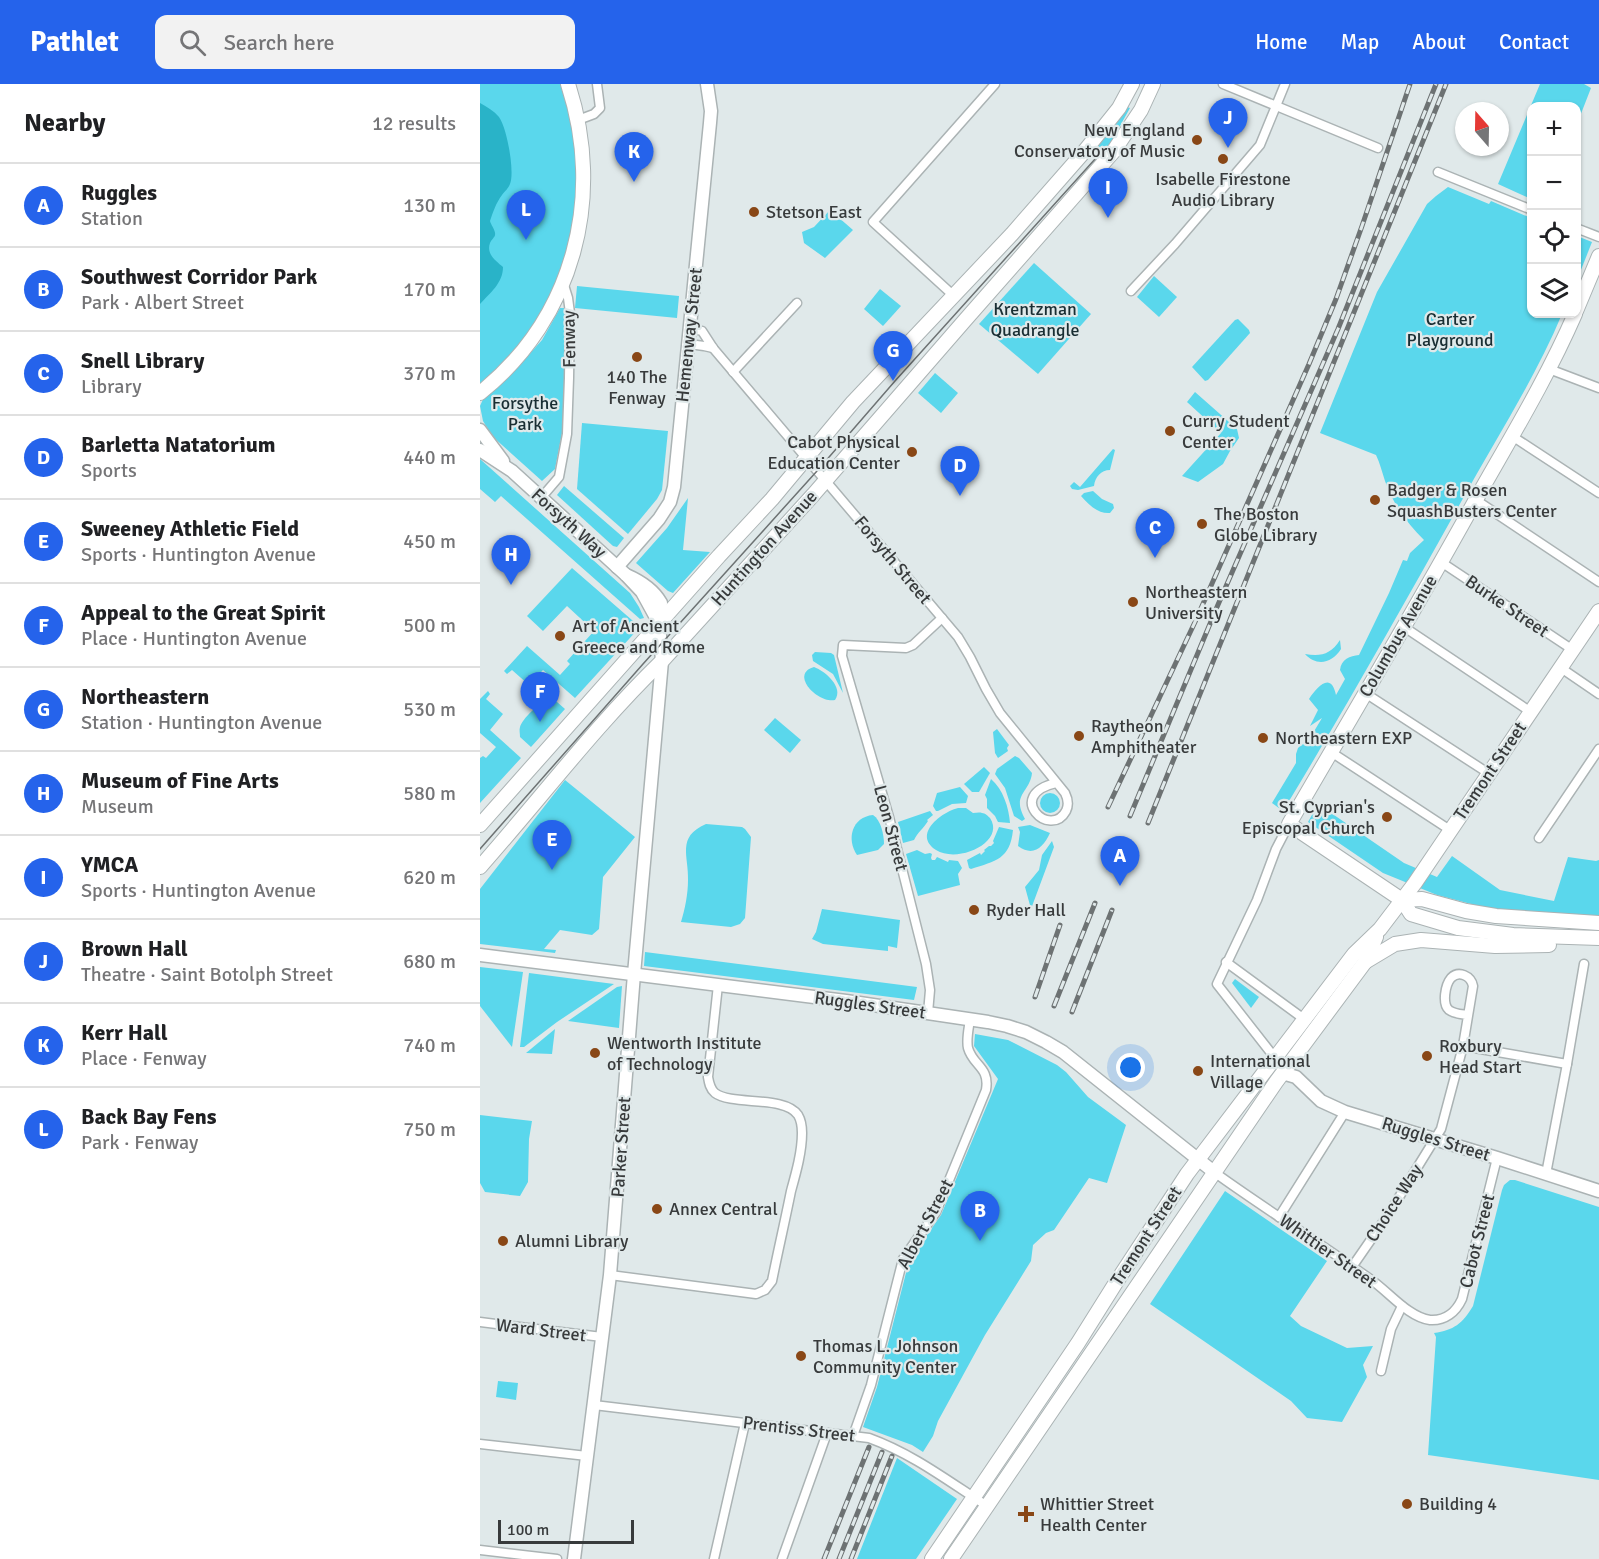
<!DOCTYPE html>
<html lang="en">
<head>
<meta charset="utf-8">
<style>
  body { margin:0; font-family:Signika,sans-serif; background:#f2f2f2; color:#202124 }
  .controls { position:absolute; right:18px; top:18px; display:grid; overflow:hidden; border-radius:12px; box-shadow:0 2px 4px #0004 }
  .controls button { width:54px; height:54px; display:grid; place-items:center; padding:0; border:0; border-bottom:2px solid #e0e0e0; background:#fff; color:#202124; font:30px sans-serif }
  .compass { position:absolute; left:975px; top:18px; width:54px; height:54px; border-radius:50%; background:#fff; box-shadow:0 2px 4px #0004; rotate:340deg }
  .scale { position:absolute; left:18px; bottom:15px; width:136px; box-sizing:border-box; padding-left:6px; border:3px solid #383b3c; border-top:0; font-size:16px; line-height:21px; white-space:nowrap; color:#383b3c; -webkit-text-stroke:4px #e0e9ea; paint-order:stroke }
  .you { position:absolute; left:651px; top:984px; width:21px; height:21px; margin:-15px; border:4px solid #fff; border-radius:50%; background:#1a73e8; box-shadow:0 0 0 9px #1a73e833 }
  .badge { display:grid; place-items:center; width:39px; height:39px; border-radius:50%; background:#2563eb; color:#fff; font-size:20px; font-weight:700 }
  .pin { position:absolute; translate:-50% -50px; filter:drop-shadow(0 2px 3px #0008) }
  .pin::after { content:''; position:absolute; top:32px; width:21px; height:18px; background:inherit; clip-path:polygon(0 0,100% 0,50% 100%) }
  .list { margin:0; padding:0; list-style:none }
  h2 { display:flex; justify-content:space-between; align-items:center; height:78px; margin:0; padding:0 24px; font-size:26px }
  h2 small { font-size:20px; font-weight:400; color:#757577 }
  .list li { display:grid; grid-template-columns:39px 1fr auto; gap:18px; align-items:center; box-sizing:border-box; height:84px; padding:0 24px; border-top:2px solid #e0e0e0 }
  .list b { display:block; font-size:22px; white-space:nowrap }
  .list p { margin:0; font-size:20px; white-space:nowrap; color:#757577 }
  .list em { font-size:20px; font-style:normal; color:#757577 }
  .icon { flex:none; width:33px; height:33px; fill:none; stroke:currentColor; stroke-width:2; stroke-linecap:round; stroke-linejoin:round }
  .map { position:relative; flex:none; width:1119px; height:1475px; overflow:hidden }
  header { display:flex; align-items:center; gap:36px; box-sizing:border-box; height:84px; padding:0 30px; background:#2563eb; color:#fff }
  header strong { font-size:28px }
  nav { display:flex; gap:33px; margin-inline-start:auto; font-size:21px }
  .search { width:420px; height:54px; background:#f2f2f2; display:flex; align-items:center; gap:15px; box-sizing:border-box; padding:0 21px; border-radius:12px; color:#757577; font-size:22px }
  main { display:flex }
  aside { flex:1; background:#fff }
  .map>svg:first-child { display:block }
</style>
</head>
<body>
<header>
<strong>Pathlet</strong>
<div class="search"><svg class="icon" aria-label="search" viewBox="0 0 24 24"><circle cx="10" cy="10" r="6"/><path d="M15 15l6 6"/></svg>Search here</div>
<nav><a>Home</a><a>Map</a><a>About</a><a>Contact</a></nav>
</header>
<main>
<aside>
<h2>Nearby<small>12 results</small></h2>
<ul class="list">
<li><span class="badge">A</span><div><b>Ruggles</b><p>Station</p></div><em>130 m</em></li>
<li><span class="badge">B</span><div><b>Southwest Corridor Park</b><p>Park · Albert Street</p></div><em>170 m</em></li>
<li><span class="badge">C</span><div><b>Snell Library</b><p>Library</p></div><em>370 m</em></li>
<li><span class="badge">D</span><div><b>Barletta Natatorium</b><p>Sports</p></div><em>440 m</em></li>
<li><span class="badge">E</span><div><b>Sweeney Athletic Field</b><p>Sports · Huntington Avenue</p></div><em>450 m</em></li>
<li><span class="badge">F</span><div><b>Appeal to the Great Spirit</b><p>Place · Huntington Avenue</p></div><em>500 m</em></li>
<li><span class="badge">G</span><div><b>Northeastern</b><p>Station · Huntington Avenue</p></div><em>530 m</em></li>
<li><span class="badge">H</span><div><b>Museum of Fine Arts</b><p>Museum</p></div><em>580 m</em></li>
<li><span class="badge">I</span><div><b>YMCA</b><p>Sports · Huntington Avenue</p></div><em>620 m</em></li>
<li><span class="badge">J</span><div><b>Brown Hall</b><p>Theatre · Saint Botolph Street</p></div><em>680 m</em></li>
<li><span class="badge">K</span><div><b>Kerr Hall</b><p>Place · Fenway</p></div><em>740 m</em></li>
<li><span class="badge">L</span><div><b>Back Bay Fens</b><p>Park · Fenway</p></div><em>750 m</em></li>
</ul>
</aside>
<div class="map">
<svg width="1119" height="1475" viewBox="0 0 1119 1475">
  <rect width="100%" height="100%" fill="#e0e9ea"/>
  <g fill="#5ad7ec">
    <polygon points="0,0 83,0 99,76 95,144 71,215 40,262 0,301"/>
    <polygon points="1060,0 1104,0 1111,4 1097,40 1096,22 1052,22 1051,115 1018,100"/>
    <polygon points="647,23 650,24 625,69 618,62 632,45"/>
    <path d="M968,103L1009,120L1011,117L1051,134L1052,230H1082C1055,295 1015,356 981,418C923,522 865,625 803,727L792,719L816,679V670L818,664L821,661L827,659L842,634L830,642L838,626L829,615C837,603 851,587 856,611L865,595L860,586C861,575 870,572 879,571L909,509L923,476L927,477L930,469L944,456C927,439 913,420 905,397C902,388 900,379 896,371L840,349L897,208L947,120L956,112Z"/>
    <polygon points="350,126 373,146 345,174 324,159 322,148 334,143"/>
    <polygon points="1097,152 1112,158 1097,196"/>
    <polygon points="554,179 611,230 558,290 499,240"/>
    <polygon points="674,192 697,213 679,233 657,213"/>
    <polygon points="97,202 199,212 197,234 95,224"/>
    <polygon points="400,205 421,222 403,242 384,225"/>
    <polygon points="80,224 85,224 84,339 75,385 62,397 12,352 3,337 0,322 4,313 27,295 62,256"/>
    <polygon points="758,235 769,246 770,249 728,296 725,297 712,283 755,236"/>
    <polygon points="455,289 478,309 461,329 438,309"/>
    <polygon points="715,308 757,345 759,354 750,367 743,380 718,398 702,392 741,349 707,318"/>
    <polygon points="102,339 188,347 182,406 177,415 148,450 97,405"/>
    <path d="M633,365L635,366L630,386C621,386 615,393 614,402L598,406L592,405L590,402L594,398L600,403Z"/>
    <polygon points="0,375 150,509 159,523 164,534 160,535 21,412 15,418 0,405"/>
    <polygon points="84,402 144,454 137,463 133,462 77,411"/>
    <path d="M613,407L622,415L633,420L634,424L630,429C618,430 609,421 601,412L604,409Z"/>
    <polygon points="208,414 203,466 230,468 193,509 188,507 156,479 187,444"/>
    <polygon points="92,484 160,543 95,614 63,586 49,601 32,586 27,590 24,587 47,562 80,591 90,580 87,577 114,547 87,522 63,547 47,532"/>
    <path d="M860,556L861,565C852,579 837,583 825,570C841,573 851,570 860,556Z"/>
    <polygon points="335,568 351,569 354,571 363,609 353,590 333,577 332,571"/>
    <path d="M334,583C345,587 364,603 355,616C338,620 309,590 334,583Z"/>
    <polygon points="8,607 10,610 6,615 23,630 10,646 41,674 0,719 0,674 3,672 6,674 16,663 0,649 0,615"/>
    <path d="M68,616L77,618L85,625L51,663L40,653C40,649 39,646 40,643C42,635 60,618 68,616Z"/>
    <polygon points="295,634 321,656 310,669 284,646"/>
    <polygon points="517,645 529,661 527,664 528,667 518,674 515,669 513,648"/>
    <path d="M535,672L539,674L552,689C550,709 531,710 545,735L542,737L534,732L525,704L515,690L517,685Z"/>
    <polygon points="504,683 510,689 499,708 492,708 484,700"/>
    <path d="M511,695C523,705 529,724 530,739L518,738L515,732L507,724V715L505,711Z"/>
    <polygon points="85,696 155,753 123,793 119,845 112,851 80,846 64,865 76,866 75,869 0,860 0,805"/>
    <polygon points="480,703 488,712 486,719 472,720 458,727 456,727 453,722 457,709"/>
    <circle cx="570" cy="719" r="10"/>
    <polygon points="838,720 924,779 957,793 972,772 1020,806 1074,817 1088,773 1116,777 1119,776 1119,833 1010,825 957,811 903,789 828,738"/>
    <path d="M478,724H486L493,729C496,729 499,728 502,729C505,729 508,732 510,734C526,758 478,780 456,766C432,750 462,728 478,724Z"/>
    <path d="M450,727L453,731L447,736L448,737C443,745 438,748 434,756L423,759L418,738Z"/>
    <path d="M393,731C401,736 404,751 404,760L398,766L377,771C366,755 372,733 393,731Z"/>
    <path d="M226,740L262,743L265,745L271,753L265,834L260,840L251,843L201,838C205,825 208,810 208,796C209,772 196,753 226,740Z"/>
    <path d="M550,741L570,749C563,764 553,773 538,762L540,748L538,743Z"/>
    <path d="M519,743L533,746C530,775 516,777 491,785L489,784L487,776L500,769L501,771L505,767L504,766L509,762H511L514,759L513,757Z"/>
    <polygon points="572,757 574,763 551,825 545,803 559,786 562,771"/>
    <polygon points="437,766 445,770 450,769 452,770 451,774 452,776 455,776 457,773 468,778 469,776 478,777 482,784 478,790 480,801 438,812 426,770"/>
    <polygon points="342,825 420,836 417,864 408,862 408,867 343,860 332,855 336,848"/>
    <polygon points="165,868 437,903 434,916 164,882"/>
    <polygon points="0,883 43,888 32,963 0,922"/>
    <polygon points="49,889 134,900 77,938 44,963 40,963"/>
    <polygon points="755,895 779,913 771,924 752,899"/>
    <polygon points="142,902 139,944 88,937 137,903"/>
    <polygon points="75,945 72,970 46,969"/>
    <polygon points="495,950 528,956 577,981 586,988 608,1013 646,1041 627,1099 609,1094 574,1146 566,1149 553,1161 551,1177 505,1251 458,1337 453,1352 443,1368 432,1361 383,1343 397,1303 429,1177 461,1131 518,995 494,962"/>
    <polygon points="0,1031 52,1037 49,1055 48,1098 40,1112 5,1108 0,1099"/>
    <path d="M1030,1096H1035L1119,1123V1396L948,1371L956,1253L954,1249C974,1246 982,1240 993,1222L1022,1106L1024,1101Z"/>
    <polygon points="745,1107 847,1177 810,1232 821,1242 867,1264 893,1262 883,1281 887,1293 862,1338 827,1334 811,1317 670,1220"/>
    <polygon points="18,1297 38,1299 36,1316 16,1313"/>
    <polygon points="417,1374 477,1415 436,1475 377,1475"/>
  </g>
  <path fill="#29b3c8" d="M0,19C7,23 14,27 19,33C27,44 35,88 30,100C28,105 25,107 22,111C16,119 13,128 10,137C11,141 16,147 15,151C15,153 11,156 10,159C6,170 16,177 23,183C23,199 10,209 0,220Z"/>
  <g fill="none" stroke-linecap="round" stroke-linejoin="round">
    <defs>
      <g id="street">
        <polyline points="743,0 898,64"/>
        <polyline points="98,36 114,30 120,24 117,0"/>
        <polyline points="958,88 1052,126"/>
        <polyline points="1096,144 1119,153"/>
        <polyline points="651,207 695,160 780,61 805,0"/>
        <polyline points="474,212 393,138 515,0"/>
        <path d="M210,244L222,247L233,264L478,553L490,573L506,605L520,629L585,709C588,715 589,721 586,727C570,756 524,711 576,699"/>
        <polyline points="209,260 224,262 233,264"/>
        <polyline points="1069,285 1119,304"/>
        <polyline points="253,288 317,219"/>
        <polyline points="1032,352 1119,409"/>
        <polyline points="61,414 79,393 87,350 89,294 90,229 88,214 83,198"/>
        <polyline points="996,416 1119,498"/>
        <polyline points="961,478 1093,566"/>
        <polyline points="924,543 1051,628"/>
        <polyline points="1081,584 1119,610"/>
        <polyline points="885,609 1008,689"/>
        <polyline points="851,668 970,746"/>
        <polyline points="1059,754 1119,665"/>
        <polyline points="746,878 824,935"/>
        <polyline points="448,929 450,906 446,880 409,733 362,572 363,561 426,564 433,561 462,534"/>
        <polyline points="983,962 1087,980"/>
        <polyline points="795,974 737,900 777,816 796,765 809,740"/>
        <path d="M734,1088C785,1125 839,1158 890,1195C908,1207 928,1233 950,1236C965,1237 976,1228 982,1215L1017,1074"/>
        <polyline points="1066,1090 1087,980 1104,880"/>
        <polyline points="799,1133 865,1028"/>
        <path d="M872,1183L908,1131L961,1045L983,962L993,902C991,892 979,886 971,894C965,901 962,920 969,926C974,930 982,930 988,931"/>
        <path d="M130,1191L276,1210L285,1206L292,1197C298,1167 305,1137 311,1107C316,1089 322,1068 322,1049C322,1043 321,1036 318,1031C305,1011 252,1022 235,1009C230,1005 229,999 228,993L238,901"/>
        <polyline points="0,1238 122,1253"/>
        <polyline points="901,1287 911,1245 922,1222"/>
        <path d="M114,1321L389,1354C433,1370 468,1397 507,1422"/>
        <path d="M373,1352L391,1301L423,1175L456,1128L506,1006C510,983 493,982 488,964C486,955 489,944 490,935"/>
        <polyline points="0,1360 107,1372"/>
        <polyline points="0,1466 77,1475"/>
        <polyline points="234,1475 265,1339"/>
        <polyline points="302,1475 347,1349"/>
      </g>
      <g id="secondary">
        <polyline points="0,346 23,377"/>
        <polyline points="0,366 32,387 146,491 162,508 179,539"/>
        <polyline points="137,483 179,435 190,418 194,403 230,39 231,27 227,0"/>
        <polyline points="0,871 366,917 508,938 527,942 546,948 566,958 583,968 734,1088"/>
        <polyline points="802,989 816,993 841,1017 865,1028 1017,1074 1119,1107"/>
        <path d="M94,1475L130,1191L154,890L182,577L179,539L181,519C173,505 160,497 146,491"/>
      </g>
      <g id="primary">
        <polyline points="1096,227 1119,172"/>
        <path d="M1095,230C1068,292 1033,350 999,410C938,521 873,630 809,740L922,816L931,830L978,844L1033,851L1119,854"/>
        <path d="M0,309C94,234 125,113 88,0"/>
        <polyline points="0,741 239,472 292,415 373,318 532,150 603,69 639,24 652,0"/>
        <path d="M0,783C61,714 116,641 182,577L333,411L486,235L633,68L661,26L673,0"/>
        <polyline points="922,816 942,815 986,827 1016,832 1119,839"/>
        <polyline points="885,878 915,860 941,856 1015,862 1069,861"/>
        <polyline points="452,1475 598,1259 635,1200 707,1090 874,870 900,845 935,799 1119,527"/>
        <polyline points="471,1475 796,998 885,878 896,853"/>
      </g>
    </defs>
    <use href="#street" stroke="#abb3b4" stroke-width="11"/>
    <use href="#secondary" stroke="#abb3b4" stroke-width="15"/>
    <use href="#primary" stroke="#abb3b4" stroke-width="16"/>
    <use href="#street" stroke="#fff" stroke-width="8"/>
    <use href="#secondary" stroke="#fff" stroke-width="12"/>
    <use href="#primary" stroke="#fff" stroke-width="14"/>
    <polyline stroke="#6d7273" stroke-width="1.5" points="0,765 163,580 337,387 415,297 616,74"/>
    <defs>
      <g id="rail">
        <polyline points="628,723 715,538 829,280 856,215 882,142 930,0"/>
        <polyline points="650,732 737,523 858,245 956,0"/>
        <polyline points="668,739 966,0"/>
        <polyline points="555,913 580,841"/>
        <polyline points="574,922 615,819"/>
        <polyline points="592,928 632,826"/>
        <polyline points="344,1475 389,1363"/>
        <polyline points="359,1475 402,1368"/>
        <polyline points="371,1475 412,1372"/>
      </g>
    </defs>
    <use href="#rail" stroke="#6d7273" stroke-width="5"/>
    <use href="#rail" stroke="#e0e9ea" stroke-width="3" stroke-dasharray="9" stroke-linecap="butt"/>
  </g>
  <g fill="#894716" stroke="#e0e9ea" stroke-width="2">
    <circle cx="717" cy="56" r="6"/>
    <circle cx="743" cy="75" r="6"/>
    <circle cx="274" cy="128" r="6"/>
    <circle cx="157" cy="273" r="6"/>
    <circle cx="690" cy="347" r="6"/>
    <circle cx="432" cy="368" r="6"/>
    <circle cx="895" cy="416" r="6"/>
    <circle cx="722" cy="440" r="6"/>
    <circle cx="653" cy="518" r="6"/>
    <circle cx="80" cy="552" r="6"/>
    <circle cx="599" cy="652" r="6"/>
    <circle cx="783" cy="654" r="6"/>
    <circle cx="907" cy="733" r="6"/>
    <circle cx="494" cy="826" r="6"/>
    <circle cx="115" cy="969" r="6"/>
    <circle cx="947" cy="972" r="6"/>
    <circle cx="718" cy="987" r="6"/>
    <circle cx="177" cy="1125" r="6"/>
    <circle cx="23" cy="1157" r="6"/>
    <circle cx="321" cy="1272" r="6"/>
    <circle cx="927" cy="1420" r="6"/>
    <path d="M543 1421h6v6h6v6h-6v6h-6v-6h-6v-6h6z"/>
  </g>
  <g text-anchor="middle" stroke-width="4.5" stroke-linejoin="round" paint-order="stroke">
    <g font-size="18" fill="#383b3c" stroke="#e0e9ea" text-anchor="start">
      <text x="705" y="52" text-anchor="end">New England<tspan x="705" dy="21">Conservatory of Music</tspan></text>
      <text x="743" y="101" text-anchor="middle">Isabelle Firestone<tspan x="743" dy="21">Audio Library</tspan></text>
      <text x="286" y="134">Stetson East</text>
      <text x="157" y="299" text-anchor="middle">140 The<tspan x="157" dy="21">Fenway</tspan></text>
      <text x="702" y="343">Curry Student<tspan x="702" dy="21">Center</tspan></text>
      <text x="420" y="364" text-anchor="end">Cabot Physical<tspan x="420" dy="21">Education Center</tspan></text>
      <text x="907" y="412">Badger &amp; Rosen<tspan x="907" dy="21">SquashBusters Center</tspan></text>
      <text x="734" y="436">The Boston<tspan x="734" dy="21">Globe Library</tspan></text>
      <text x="665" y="514">Northeastern<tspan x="665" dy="21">University</tspan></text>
      <text x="92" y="548">Art of Ancient<tspan x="92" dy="21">Greece and Rome</tspan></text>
      <text x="611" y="648">Raytheon<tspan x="611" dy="21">Amphitheater</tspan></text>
      <text x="795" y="660">Northeastern EXP</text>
      <text x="895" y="729" text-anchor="end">St. Cyprian's<tspan x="895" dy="21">Episcopal Church</tspan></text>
      <text x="506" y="832">Ryder Hall</text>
      <text x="127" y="965">Wentworth Institute<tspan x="127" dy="21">of Technology</tspan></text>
      <text x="959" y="968">Roxbury<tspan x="959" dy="21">Head Start</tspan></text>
      <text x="730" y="983">International<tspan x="730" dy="21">Village</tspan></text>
      <text x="189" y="1131">Annex Central</text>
      <text x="35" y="1163">Alumni Library</text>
      <text x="333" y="1268">Thomas L. Johnson<tspan x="333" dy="21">Community Center</tspan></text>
      <text x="560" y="1426">Whittier Street<tspan x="560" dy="21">Health Center</tspan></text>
      <text x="939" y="1426">Building 4</text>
    </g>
    <g font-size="18" fill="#192e33" stroke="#e0e9ea">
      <text x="555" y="231">Krentzman<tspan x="555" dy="21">Quadrangle</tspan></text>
      <text x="970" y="241">Carter<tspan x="970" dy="21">Playground</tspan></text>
      <text x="45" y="325">Forsythe<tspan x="45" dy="21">Park</tspan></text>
    </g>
    <g font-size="18" fill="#383b3c" stroke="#e0e9ea">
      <text transform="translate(209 251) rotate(-84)" y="6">Hemenway Street</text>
      <text transform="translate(89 255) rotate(-91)" y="6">Fenway</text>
      <text transform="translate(89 439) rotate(42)" y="6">Forsyth Way</text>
      <text transform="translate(284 464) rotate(-48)" y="6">Huntington Avenue</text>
      <text transform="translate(413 476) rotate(50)" y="6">Forsyth Street</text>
      <text transform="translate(1027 522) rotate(34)" y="6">Burke Street</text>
      <text transform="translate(918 552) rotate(-60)" y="6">Columbus Avenue</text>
      <text transform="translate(1010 687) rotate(-56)" y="6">Tremont Street</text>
      <text transform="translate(411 744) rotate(75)" y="6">Leon Street</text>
      <text transform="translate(390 921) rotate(8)" y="6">Ruggles Street</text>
      <text transform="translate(956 1055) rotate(17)" y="6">Ruggles Street</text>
      <text transform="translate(141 1063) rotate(-86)" y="6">Parker Street</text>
      <text transform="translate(914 1119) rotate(-57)" y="6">Choice Way</text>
      <text transform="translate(445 1140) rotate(-62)" y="6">Albert Street</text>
      <text transform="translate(666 1152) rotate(-57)" y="6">Tremont Street</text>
      <text transform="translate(997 1157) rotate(-76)" y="6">Cabot Street</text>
      <text transform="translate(848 1167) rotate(35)" y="6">Whittier Street</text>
      <text transform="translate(61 1246) rotate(7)" y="6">Ward Street</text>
      <text transform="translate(319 1345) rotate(7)" y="6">Prentiss Street</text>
    </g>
  </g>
</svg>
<div class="controls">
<button>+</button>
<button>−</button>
<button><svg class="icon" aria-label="locate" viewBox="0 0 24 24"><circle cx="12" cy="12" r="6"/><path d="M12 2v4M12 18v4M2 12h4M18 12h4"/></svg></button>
<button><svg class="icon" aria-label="layers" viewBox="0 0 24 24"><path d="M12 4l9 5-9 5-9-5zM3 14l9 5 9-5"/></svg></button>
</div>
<svg class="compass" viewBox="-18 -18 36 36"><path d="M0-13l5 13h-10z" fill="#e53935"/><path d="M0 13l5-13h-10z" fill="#757577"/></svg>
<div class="scale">100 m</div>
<div class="you"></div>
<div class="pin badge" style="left:640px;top:802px">A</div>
<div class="pin badge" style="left:500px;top:1157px">B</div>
<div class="pin badge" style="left:675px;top:474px">C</div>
<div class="pin badge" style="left:480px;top:412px">D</div>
<div class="pin badge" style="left:72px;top:786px">E</div>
<div class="pin badge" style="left:60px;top:638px">F</div>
<div class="pin badge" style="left:413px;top:297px">G</div>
<div class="pin badge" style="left:31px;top:501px">H</div>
<div class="pin badge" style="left:628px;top:134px">I</div>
<div class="pin badge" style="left:748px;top:64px">J</div>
<div class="pin badge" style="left:154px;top:98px">K</div>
<div class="pin badge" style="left:46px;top:156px">L</div>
</div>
</main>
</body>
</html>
